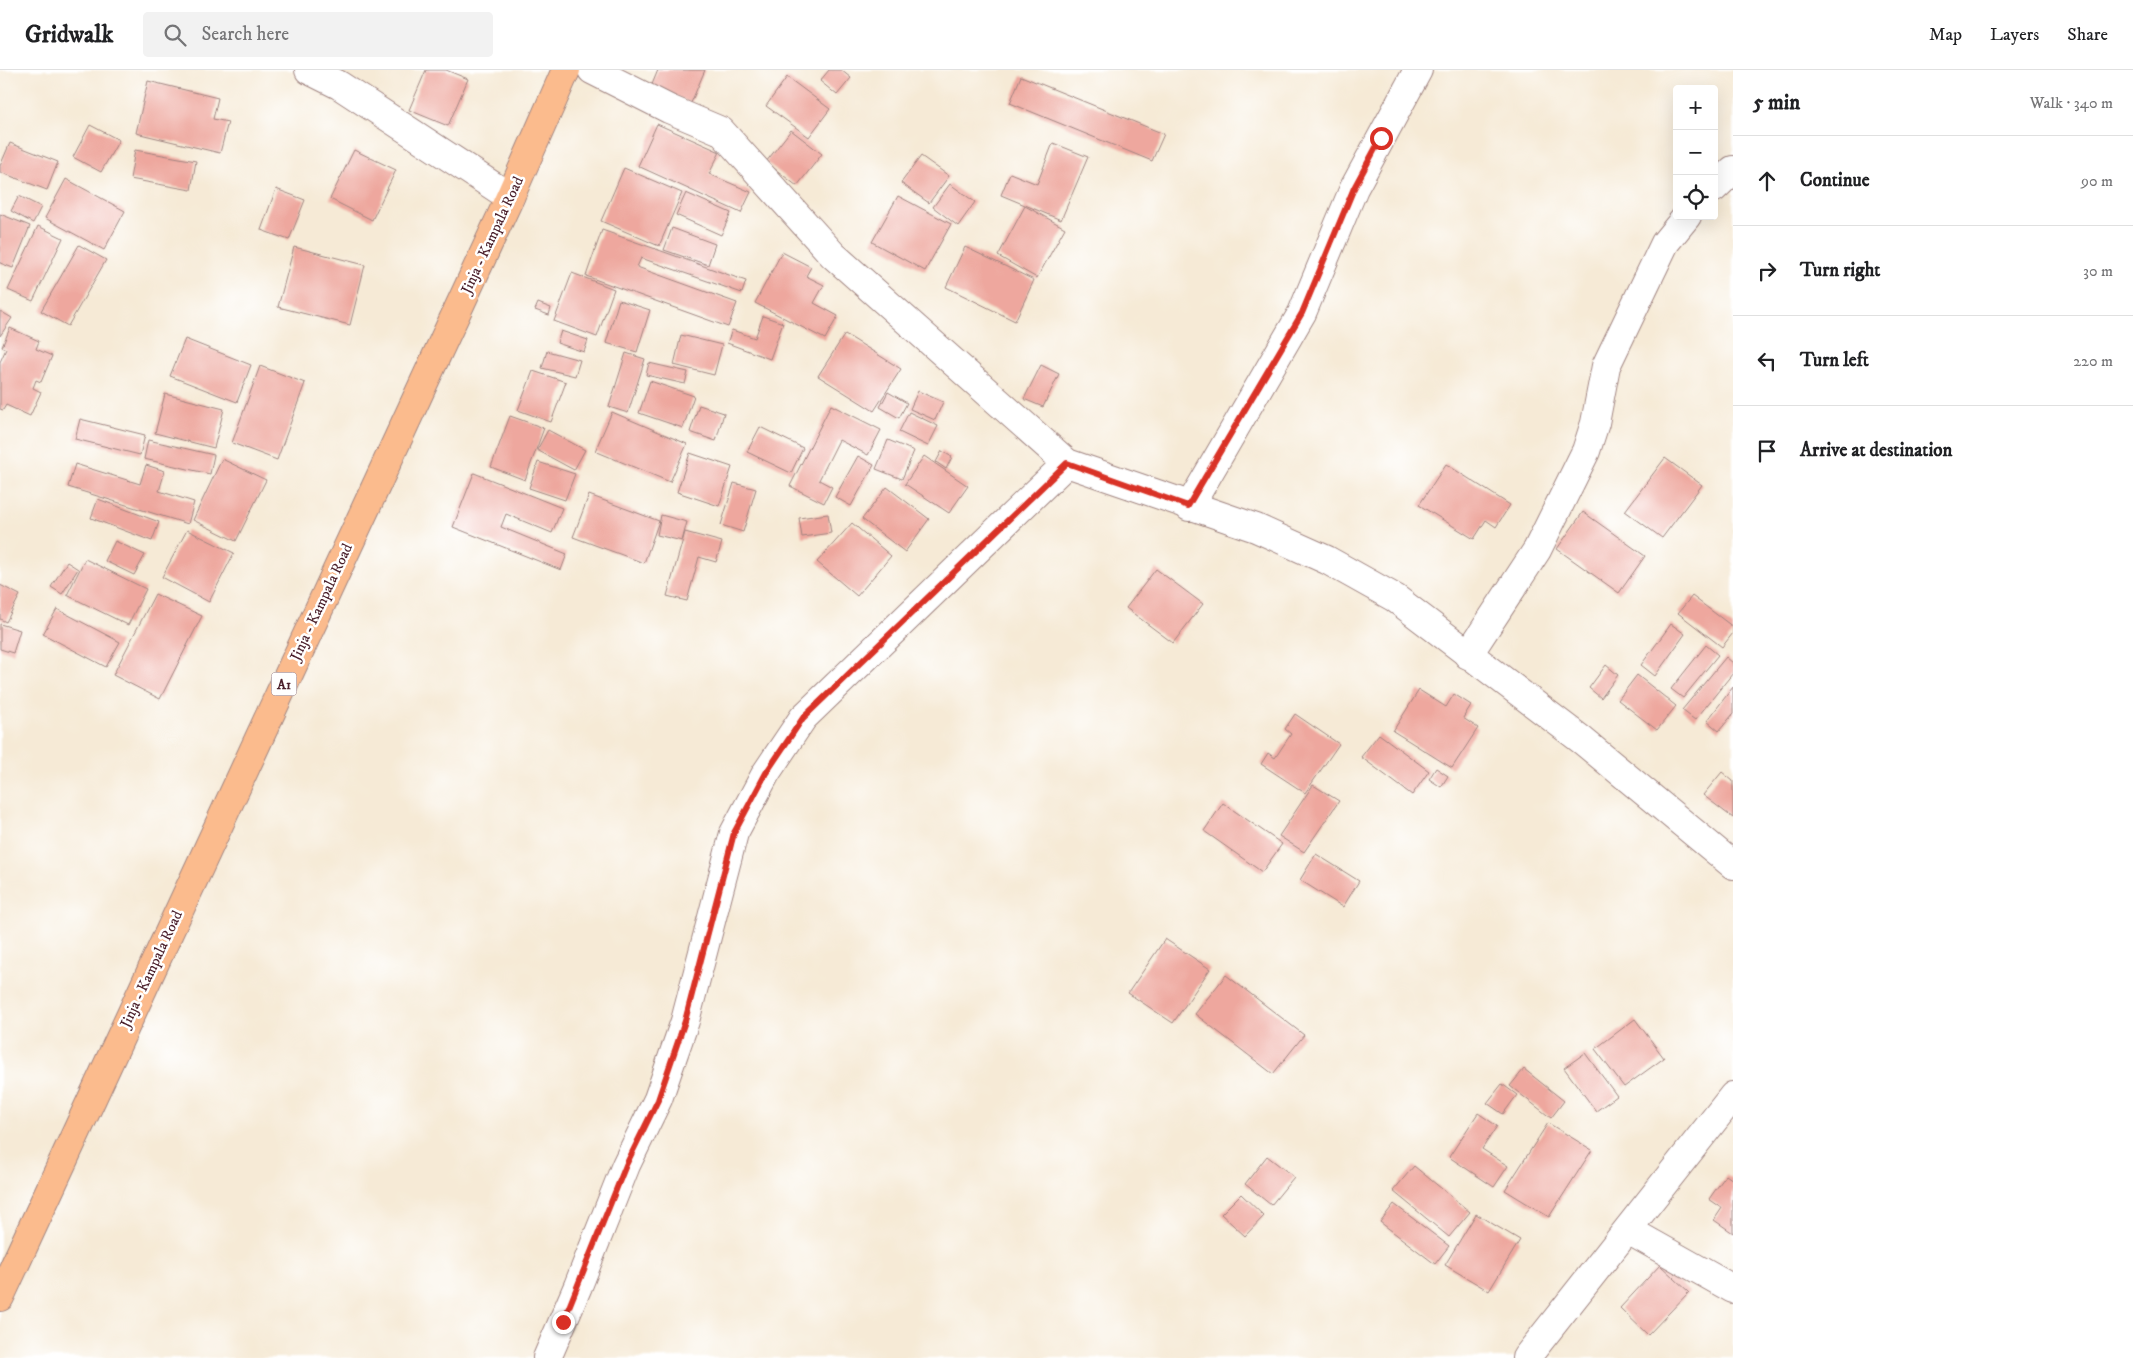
<!DOCTYPE html>
<html lang="en">
<head>
<meta charset="utf-8">
<style>
  body { margin:0; font-family:"IM FELL DW Pica",serif; background:#f2f2f2; color:#202124 }
  .controls { position:absolute; right:15px; top:15px; display:grid; overflow:hidden; border-radius:5px; box-shadow:0 5px 20px #0002 }
  .controls button { width:45px; height:45px; display:grid; place-items:center; padding:0; border:0; border-bottom:1px solid #e0e0e0; background:#fff; color:#202124; font:25px sans-serif }
  .stop { position:absolute; width:15px; height:15px; margin:-11px; border:4px solid #d93025; border-radius:50%; background:#fff }
  .stop.end { background:#d93025; border-color:#fff; box-shadow:0 1px 5px #0008 }
  .list { margin:0; padding:0; list-style:none }
  h2 { display:flex; justify-content:space-between; align-items:center; height:65px; margin:0; padding:0 20px; font-size:21px }
  h2 small { font-size:16px; font-weight:400; color:#757577 }
  .list li { display:grid; grid-template-columns:32px 1fr auto; gap:15px; align-items:center; box-sizing:border-box; height:90px; padding:0 20px; border-top:1px solid #e0e0e0 }
  .list b { display:block; font-size:19px; white-space:nowrap }
  .list em { font-size:16px; font-style:normal; color:#757577 }
  .icon { flex:none; width:28px; height:28px; fill:none; stroke:currentColor; stroke-width:2; stroke-linecap:round; stroke-linejoin:round }
  .map { position:relative; flex:none; width:1733px; height:1288px; overflow:hidden }
  header { display:flex; align-items:center; gap:30px; box-sizing:border-box; height:70px; padding:0 25px; background:#fff; border-bottom:1px solid #e0e0e0 }
  header strong { font-size:24px }
  nav { display:flex; gap:28px; margin-inline-start:auto; font-size:18px }
  .search { width:350px; height:45px; background:#f2f2f2; display:flex; align-items:center; gap:12px; box-sizing:border-box; padding:0 18px; border-radius:5px; color:#757577; font-size:19px }
  main { display:flex }
  aside { flex:1; background:#fff }
  .map>svg:first-child { display:block }
</style>
</head>
<body>
<header>
<strong>Gridwalk</strong>
<div class="search"><svg class="icon" aria-label="search" viewBox="0 0 24 24"><circle cx="10" cy="10" r="6"/><path d="M15 15l6 6"/></svg>Search here</div>
<nav><a>Map</a><a>Layers</a><a>Share</a></nav>
</header>
<main>
<div class="map">
<svg width="1733" height="1288" viewBox="0 0 1733 1288">
  <rect width="100%" height="100%" fill="#fff"/>
  <filter id="ink" filterUnits="userSpaceOnUse"><feTurbulence type="fractalNoise" baseFrequency=".02" numOctaves="2"/><feDisplacementMap in="SourceGraphic" scale="10" xChannelSelector="R" yChannelSelector="G"/><feConvolveMatrix kernelMatrix="1 2 1 2 8 2 1 2 1" color-interpolation-filters="sRGB"/></filter>
  <filter id="wash" filterUnits="userSpaceOnUse"><feTurbulence type="fractalNoise" baseFrequency=".0096" numOctaves="4" result="noise"/><feDisplacementMap in="SourceGraphic" scale="20" xChannelSelector="R" yChannelSelector="G"/><feGaussianBlur stdDeviation="1.12" result="paint"/><feColorMatrix in="noise" values="0 0 0 0 0 0 0 0 0 0 0 0 0 0 0 0 0 1.4 0 .05"/><feComposite in="paint" operator="in"/></filter>
  <g filter="url(#wash)">
    <rect width="100%" height="100%" fill="#f6ead6"/>
    <g id="blocks">
      <g fill="#eea79e">
        <polygon points="426,0 446,0 468,9 448,56 409,40"/>
        <polygon points="658,0 705,0 691,33 651,17"/>
        <polygon points="829,0 841,0 851,8 837,25 820,11"/>
        <polygon points="1021,6 1164,64 1152,91 1010,33"/>
        <polygon points="787,7 830,39 809,67 766,36"/>
        <polygon points="148,11 218,28 213,49 228,52 220,83 136,63"/>
        <polygon points="657,54 720,82 709,104 751,122 741,143 638,96"/>
        <polygon points="90,55 119,70 101,102 73,87"/>
        <polygon points="791,60 822,84 797,116 766,92"/>
        <polygon points="10,73 58,92 47,120 0,102 0,96"/>
        <polygon points="1053,73 1088,87 1061,150 1001,125 1010,103 1037,114"/>
        <polygon points="135,80 196,91 191,120 130,109"/>
        <polygon points="354,80 396,100 372,150 330,129"/>
        <polygon points="921,86 949,106 929,133 901,113"/>
        <polygon points="624,98 682,123 659,176 601,151"/>
        <polygon points="66,109 125,141 104,180 45,148"/>
        <polygon points="950,114 975,132 958,156 933,137"/>
        <polygon points="276,119 305,130 289,170 261,160"/>
        <polygon points="686,123 731,143 721,165 676,145"/>
        <polygon points="19,126 41,137 33,153 11,141"/>
        <polygon points="898,126 951,154 925,201 872,172"/>
        <polygon points="1025,136 1065,158 1037,208 998,186"/>
        <polygon points="0,144 30,156 13,198 0,193"/>
        <polygon points="38,156 63,168 33,231 8,220"/>
        <polygon points="672,158 715,174 708,195 664,180"/>
        <polygon points="602,160 746,211 742,223 641,188 637,197 737,233 728,257 586,206"/>
        <polygon points="79,175 106,190 68,256 41,241"/>
        <polygon points="294,177 365,195 350,255 278,237"/>
        <polygon points="965,177 1034,210 1015,251 946,217"/>
        <polygon points="782,182 811,197 806,206 824,215 814,233 838,246 825,269 755,233"/>
        <polygon points="572,203 614,219 597,267 554,251"/>
        <polygon points="619,230 650,240 637,282 606,273"/>
        <polygon points="538,233 551,238 549,245 535,240"/>
        <polygon points="0,241 12,248 0,266"/>
        <polygon points="763,246 783,253 770,289 727,273 732,260 755,268"/>
        <polygon points="10,258 39,271 36,279 52,286 41,312 36,310 33,318 41,322 30,346 6,335 3,340 0,339 0,292 6,279 2,277"/>
        <polygon points="561,261 588,270 584,282 557,273"/>
        <polygon points="845,264 901,299 874,341 818,306"/>
        <polygon points="681,265 722,275 714,305 674,295"/>
        <polygon points="185,269 251,295 237,332 170,306"/>
        <polygon points="547,281 580,290 575,306 542,298"/>
        <polygon points="626,283 645,289 628,343 609,337"/>
        <polygon points="649,293 688,302 685,314 646,305"/>
        <polygon points="1041,295 1059,304 1043,337 1024,329"/>
        <polygon points="260,296 305,313 277,390 232,373"/>
        <polygon points="533,301 566,312 551,352 518,340"/>
        <polygon points="650,311 694,326 683,358 639,343"/>
        <polygon points="918,321 943,332 935,350 910,339"/>
        <polygon points="888,322 907,333 899,348 880,337"/>
        <polygon points="165,324 224,339 214,378 155,363"/>
        <polygon points="699,335 724,343 716,371 690,362"/>
        <polygon points="831,335 881,360 868,385 839,370 819,410 832,417 824,433 790,416"/>
        <polygon points="612,342 687,374 670,412 595,381"/>
        <polygon points="909,342 938,356 928,376 899,362"/>
        <polygon points="510,346 544,358 525,410 491,397"/>
        <polygon points="80,349 145,365 140,385 75,369"/>
        <polygon points="760,357 803,378 791,403 747,382"/>
        <polygon points="548,360 585,380 574,400 537,380"/>
        <polygon points="148,370 214,385 210,404 144,389"/>
        <polygon points="888,370 914,381 902,409 876,399"/>
        <polygon points="942,381 952,387 946,399 936,392"/>
        <polygon points="690,383 732,397 719,436 677,422"/>
        <polygon points="858,386 874,395 851,436 835,427"/>
        <polygon points="924,386 968,416 949,443 905,414"/>
        <polygon points="1665,388 1702,415 1662,468 1625,441"/>
        <polygon points="222,389 266,410 236,471 193,450"/>
        <polygon points="538,392 575,404 565,430 529,418"/>
        <polygon points="75,394 140,414 146,395 165,401 159,421 194,432 188,454 68,417"/>
        <polygon points="1446,394 1510,435 1496,457 1486,450 1474,469 1419,435"/>
        <polygon points="474,403 562,438 552,463 506,444 501,457 567,484 561,500 453,457"/>
        <polygon points="734,413 756,419 743,462 721,455"/>
        <polygon points="887,417 929,449 905,482 862,449"/>
        <polygon points="589,425 659,451 644,493 573,467"/>
        <polygon points="98,429 159,452 152,471 91,448"/>
        <polygon points="1583,442 1645,486 1619,523 1557,479"/>
        <polygon points="828,444 831,463 802,467 799,448"/>
        <polygon points="661,445 687,452 682,471 657,465"/>
        <polygon points="852,453 891,486 857,526 817,492"/>
        <polygon points="187,460 234,483 209,532 162,507"/>
        <polygon points="685,462 722,472 716,492 699,487 687,531 667,526"/>
        <polygon points="115,471 145,485 134,505 105,491"/>
        <polygon points="85,489 146,519 128,555 67,525"/>
        <polygon points="67,492 78,499 62,524 51,517"/>
        <polygon points="1156,499 1203,534 1173,573 1126,538"/>
        <polygon points="0,515 20,525 6,552 0,549"/>
        <polygon points="155,524 202,546 160,629 113,605"/>
        <polygon points="1692,526 1733,557 1733,563 1722,577 1678,543"/>
        <polygon points="57,539 120,572 106,597 43,564"/>
        <polygon points="0,554 20,560 13,583 0,579"/>
        <polygon points="1671,554 1685,564 1655,606 1641,595"/>
        <polygon points="1706,575 1718,585 1683,628 1671,619"/>
        <polygon points="1726,587 1733,593 1733,603 1695,650 1682,640"/>
        <polygon points="1606,595 1618,605 1601,628 1589,618"/>
        <polygon points="1637,605 1676,636 1657,660 1618,630"/>
        <polygon points="1733,617 1733,644 1719,661 1707,651"/>
        <polygon points="1419,620 1446,637 1454,624 1471,635 1463,648 1478,658 1452,698 1393,661"/>
        <polygon points="1295,644 1339,674 1305,723 1261,694 1268,683 1275,688 1291,664 1285,659"/>
        <polygon points="1379,664 1429,701 1412,725 1361,687"/>
        <polygon points="1436,698 1448,706 1441,717 1429,709"/>
        <polygon points="1722,702 1733,711 1733,748 1703,725"/>
        <polygon points="1313,715 1339,731 1304,782 1279,766"/>
        <polygon points="1223,733 1282,774 1262,802 1204,761"/>
        <polygon points="1316,784 1359,811 1343,837 1300,810"/>
        <polygon points="1165,869 1210,899 1173,953 1128,923"/>
        <polygon points="1226,905 1304,965 1273,1004 1195,944"/>
        <polygon points="1635,949 1664,988 1624,1017 1595,979"/>
        <polygon points="1585,983 1617,1026 1596,1041 1564,998"/>
        <polygon points="1524,999 1564,1031 1551,1048 1510,1016"/>
        <polygon points="1502,1014 1517,1025 1503,1044 1487,1033"/>
        <polygon points="1478,1043 1497,1056 1482,1079 1508,1096 1494,1117 1449,1087"/>
        <polygon points="1548,1053 1592,1080 1549,1147 1505,1120"/>
        <polygon points="1267,1086 1294,1107 1271,1135 1245,1114"/>
        <polygon points="1414,1096 1470,1142 1449,1167 1393,1121"/>
        <polygon points="1726,1105 1733,1110 1733,1163 1714,1150 1722,1138 1709,1129"/>
        <polygon points="1241,1124 1264,1146 1245,1166 1221,1144"/>
        <polygon points="1394,1134 1449,1176 1435,1194 1380,1152"/>
        <polygon points="1476,1144 1520,1170 1489,1221 1445,1195"/>
        <polygon points="1660,1195 1689,1222 1648,1265 1620,1238"/>
      </g>
    </g>
  </g>
  <g filter="url(#ink)">
    <use href="#blocks" fill-opacity="0" stroke="#a08480" stroke-width="1"/>
    <g fill="none" stroke-linecap="round" stroke-linejoin="round">
      <defs>
        <g id="minor">
          <polyline points="309,0 339,15 510,127"/>
          <polyline points="592,0 669,39 721,61 833,185 1067,393 1256,458 1327,490 1395,528 1583,671 1733,795"/>
          <polyline points="1714,118 1733,100"/>
          <polyline points="1189,437 1302,243 1354,118 1418,0"/>
          <polyline points="1468,585 1537,480 1586,381 1595,353 1606,296 1665,173 1687,146"/>
          <polyline points="1628,1160 1733,1219"/>
          <polyline points="547,1288 578,1216 626,1095 658,1029 685,951 734,763 766,703 803,648 1067,393"/>
          <polyline points="1526,1288 1733,1026"/>
        </g>
        <polyline id="trunk" points="0,1227 510,127 566,0"/>
      </defs>
      <use href="#minor" stroke="#a08480" stroke-width="30"/>
      <use href="#trunk" stroke="#a08480" stroke-width="30"/>
      <use href="#minor" stroke="#fff" stroke-width="28"/>
      <use href="#trunk" stroke="#fbbb8d" stroke-width="28"/>
    </g>
  </g>
  <g fill="none" stroke-linecap="round" stroke-linejoin="round" filter="url(#ink)">
    <polyline stroke="#d93025" stroke-width="6" points="563,1252 626,1095 658,1030 685,951 734,763 766,703 803,648 1067,393 1188,436 1302,243 1354,118 1381,68"/>
  </g>
  <g text-anchor="middle" stroke-width="5" stroke-linejoin="round" paint-order="stroke">
    <rect fill="#fff" stroke="#80626b" stroke-width="1" x="271.5" y="602.5" width="25" height="23" rx="4"/>
    <g font-size="14" font-weight="bold" fill="#4a1f2b">
      <text x="284" y="619">A1</text>
    </g>
    <g font-size="15" fill="#4a1f2b" stroke="#fff">
      <text transform="translate(492 165) rotate(-65)" y="5">Jinja - Kampala Road</text>
      <text transform="translate(321 532) rotate(-65)" y="5">Jinja - Kampala Road</text>
      <text transform="translate(151 899) rotate(-65)" y="5">Jinja - Kampala Road</text>
    </g>
  </g>
</svg>
<div class="controls">
<button>+</button>
<button>−</button>
<button><svg class="icon" aria-label="locate" viewBox="0 0 24 24"><circle cx="12" cy="12" r="6"/><path d="M12 2v4M12 18v4M2 12h4M18 12h4"/></svg></button>
</div>
<div class="stop" style="left:1381px;top:68px"></div>
<div class="stop end" style="left:563px;top:1252px"></div>
</div>
<aside>
<h2>5 min<small>Walk · 340 m</small></h2>
<ul class="list">
<li><svg class="icon" aria-label="ahead" viewBox="0 0 24 24"><path d="M12 20V5M6 11l6-6 6 6"/></svg><div><b>Continue</b></div><em>90 m</em></li>
<li><svg class="icon" aria-label="right" viewBox="0 0 24 24"><path d="M7 20v-9h11M14 6l5 5-5 5"/></svg><div><b>Turn right</b></div><em>30 m</em></li>
<li><svg class="icon" aria-label="left" viewBox="0 0 24 24"><path d="M17 20v-9H6M10 6l-5 5 5 5"/></svg><div><b>Turn left</b></div><em>220 m</em></li>
<li><svg class="icon" aria-label="arrive" viewBox="0 0 24 24"><path d="M6 21V4h12l-3 4 3 4H6"/></svg><div><b>Arrive at destination</b></div></li>
</ul>
</aside>
</main>
</body>
</html>
